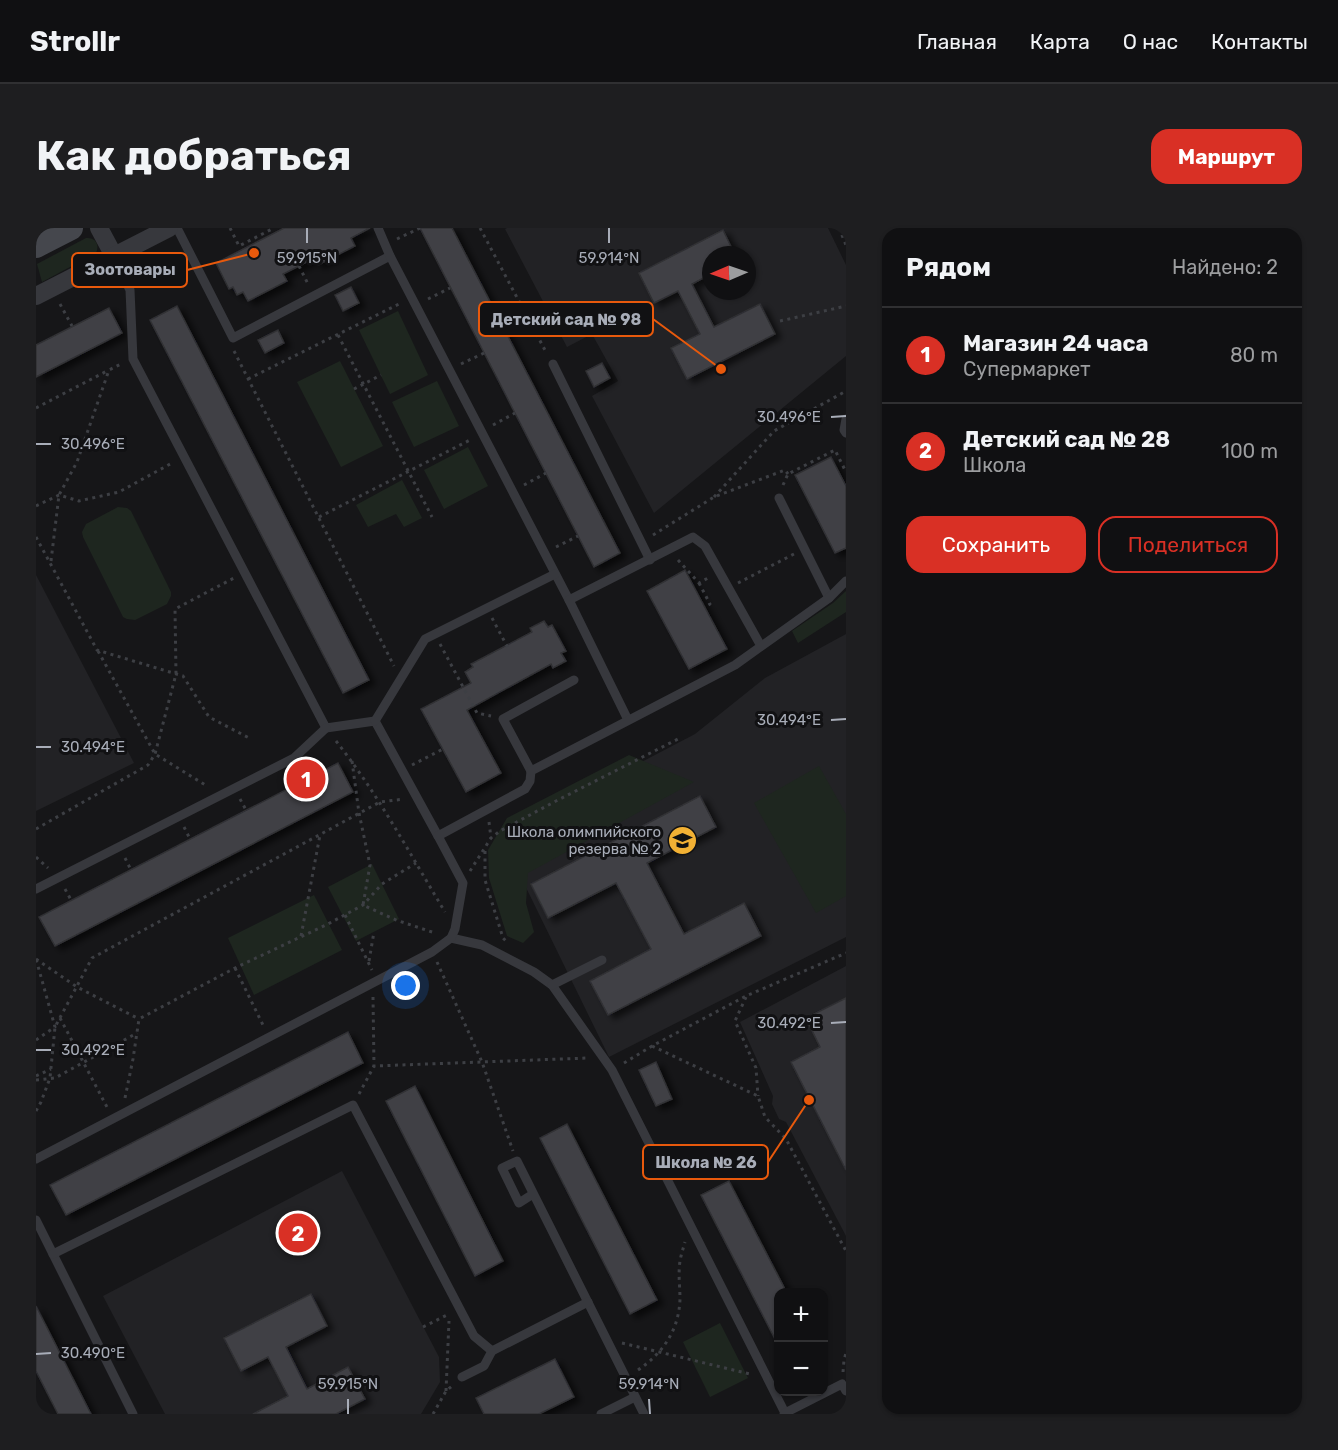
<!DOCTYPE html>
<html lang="ru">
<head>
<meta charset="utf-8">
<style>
  body { margin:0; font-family:Rubik,sans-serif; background:#1e1e20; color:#f1f3f6 }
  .controls { position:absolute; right:18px; bottom:18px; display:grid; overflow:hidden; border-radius:12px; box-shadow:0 2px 4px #0004 }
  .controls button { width:54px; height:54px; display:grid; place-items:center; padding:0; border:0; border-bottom:2px solid #303032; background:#101012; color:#f1f3f6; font:30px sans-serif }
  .compass { position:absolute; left:666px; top:18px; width:54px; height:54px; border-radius:50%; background:#101012; box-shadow:0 2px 4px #0004; rotate:268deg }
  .you { position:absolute; left:370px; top:758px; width:21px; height:21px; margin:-15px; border:4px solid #fff; border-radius:50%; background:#1a73e8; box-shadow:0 0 0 9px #1a73e833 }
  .badge { display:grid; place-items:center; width:39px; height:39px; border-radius:50%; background:#d93025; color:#fff; font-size:20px; font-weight:700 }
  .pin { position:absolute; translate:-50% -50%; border:3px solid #fff; box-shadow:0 2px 6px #0006 }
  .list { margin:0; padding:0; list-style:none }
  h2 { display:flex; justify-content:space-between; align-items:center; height:78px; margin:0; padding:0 24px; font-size:26px }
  h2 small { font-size:20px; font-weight:400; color:#9c9d9f }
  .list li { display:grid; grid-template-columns:39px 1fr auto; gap:18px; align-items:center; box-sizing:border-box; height:96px; padding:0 24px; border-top:2px solid #303032 }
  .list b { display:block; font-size:22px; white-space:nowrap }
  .list p { margin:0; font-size:20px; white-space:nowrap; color:#9c9d9f }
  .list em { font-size:20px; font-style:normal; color:#9c9d9f }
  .actions { display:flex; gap:12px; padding:18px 24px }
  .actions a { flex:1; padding:14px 0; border:2px solid #d93025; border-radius:18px; text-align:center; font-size:21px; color:#d93025 }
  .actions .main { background:#d93025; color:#fff }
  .map { position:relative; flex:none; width:810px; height:1186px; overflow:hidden; border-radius:18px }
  header { display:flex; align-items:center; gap:36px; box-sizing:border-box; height:84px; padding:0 30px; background:#101012; border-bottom:2px solid #303032 }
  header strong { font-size:28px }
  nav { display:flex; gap:33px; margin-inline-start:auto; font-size:21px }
  .intro { display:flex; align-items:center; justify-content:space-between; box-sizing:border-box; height:144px; padding:0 36px }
  h1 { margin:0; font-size:42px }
  .button { padding:15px 27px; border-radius:18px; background:#d93025; color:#fff; font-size:21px; font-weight:700 }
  main { display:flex; gap:36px; padding:0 36px }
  aside { flex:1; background:#101012; border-radius:18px; box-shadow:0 2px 4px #0004 }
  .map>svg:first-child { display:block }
</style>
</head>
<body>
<header>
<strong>Strollr</strong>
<nav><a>Главная</a><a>Карта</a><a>О нас</a><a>Контакты</a></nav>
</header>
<div class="intro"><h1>Как добраться</h1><a class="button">Маршрут</a></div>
<main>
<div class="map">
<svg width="810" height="1186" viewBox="0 0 810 1186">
  <defs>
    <filter id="shadow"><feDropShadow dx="6" dy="4" stdDeviation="3" flood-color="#0009"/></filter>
  </defs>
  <rect width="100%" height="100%" fill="#161618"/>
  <g fill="#222225" fill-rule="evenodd">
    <path d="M471,0H792L810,37V128L618,285L556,168L582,153L556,106L531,119L469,1ZM675,27H711V63H675Z"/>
    <polygon points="0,347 98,535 0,583"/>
    <polygon points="810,406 810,709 573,829 476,631 489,595 659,506 729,450"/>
    <polygon points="810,738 810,1008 750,894 743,891 736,876 737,868 704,794"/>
    <polygon points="306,943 403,1129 404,1154 385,1186 129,1186 67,1068"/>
  </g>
  <g fill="#1e261f">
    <path d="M50,10C59,9 64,16 60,25L6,54L1,36Z"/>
    <polygon points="362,83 392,147 354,166 323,102"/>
    <polygon points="304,133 347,218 305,239 261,154"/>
    <polygon points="401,153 423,198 378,219 356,174"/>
    <polygon points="432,219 452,258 408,281 388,242"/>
    <polygon points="366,252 386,290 368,299 360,286 332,299 320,277"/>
    <polygon points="82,279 91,280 95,283 135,364 135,368 131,376 99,392 91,391 87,389 47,309 46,304 50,296"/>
    <polygon points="810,363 810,384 762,415 756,403 797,375"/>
    <polygon points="593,527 658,554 492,645 490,675 498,704 487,715 471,708 453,650 452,622 471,590"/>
    <polygon points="783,538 810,586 810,668 780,685 718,575"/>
    <polygon points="336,636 363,691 320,713 292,659"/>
    <polygon points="278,667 306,722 218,767 192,710"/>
    <polygon points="684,1095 712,1150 674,1169 647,1114"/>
  </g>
  <g fill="#404145" stroke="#303034" stroke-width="1.5" filter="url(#shadow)">
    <polygon points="248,0 334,0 315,10 319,18 282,37 278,30 263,38 247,46 251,53 212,73 207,64 201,67 197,59 193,61 180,35"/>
    <polygon points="384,0 416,0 584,325 558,339"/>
    <polygon points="687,2 699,27 675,27 675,46 656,56 678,99 724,76 739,106 651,151 635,120 664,106 642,63 618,75 603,45"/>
    <polygon points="315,59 323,75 307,83 299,67"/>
    <polygon points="141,78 333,452 307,465 114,92"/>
    <polygon points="73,80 86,105 0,149 0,117"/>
    <polygon points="242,102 248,115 229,125 222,112"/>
    <polygon points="566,135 574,150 558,159 550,143"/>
    <polygon points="795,229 810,258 810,320 799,325 759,247"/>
    <polygon points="649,342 691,421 653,441 611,363"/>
    <polygon points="508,393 512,399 516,397 530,423 525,425 530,433 517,440 515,436 431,482 465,545 430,564 385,481 435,455 429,444 437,439 435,436 496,404 494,400"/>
    <polygon points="302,535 317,564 19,718 3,689"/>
    <polygon points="664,568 680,599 611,635 648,706 708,675 725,708 572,787 554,753 615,721 580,655 512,690 495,656"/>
    <polygon points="810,770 810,942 755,834 784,819 770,790"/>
    <polygon points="312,804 327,835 30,987 14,957"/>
    <polygon points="620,834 636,871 620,878 603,842"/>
    <polygon points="379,858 467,1033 439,1048 350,873"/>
    <polygon points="531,896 621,1072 594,1086 504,910"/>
    <polygon points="693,953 751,1065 742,1065 742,1117 665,967"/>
    <polygon points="275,1066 291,1098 250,1119 271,1161 312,1139 329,1171 300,1186 217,1186 252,1168 232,1129 205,1143 188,1110"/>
    <polygon points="0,1078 55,1186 22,1186 0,1143"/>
    <polygon points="519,1131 538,1169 503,1186 448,1186 440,1170"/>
  </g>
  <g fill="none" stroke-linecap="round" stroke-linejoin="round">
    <g stroke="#3d3f44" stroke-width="3" stroke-dasharray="3 4.5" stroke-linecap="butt">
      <polyline points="194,0 203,18 238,0"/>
      <polyline points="444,0 510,124"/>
      <polyline points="803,0 810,17"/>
      <polyline points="361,11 384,0"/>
      <polyline points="99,36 116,45 153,53"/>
      <polyline points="263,38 273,58"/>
      <polyline points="392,71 414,60"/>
      <polyline points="24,76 36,98"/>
      <polyline points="744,93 810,78"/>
      <polyline points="302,107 396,289"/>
      <polyline points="198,123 358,438"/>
      <polyline points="425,136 448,125"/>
      <polyline points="212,151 363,76"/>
      <polyline points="318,161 345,147"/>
      <polyline points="0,180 71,143"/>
      <polyline points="457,197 479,185"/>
      <polyline points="488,257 510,245"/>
      <polyline points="747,257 752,246 799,222 810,244"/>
      <polyline points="678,269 738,203 810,163"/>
      <polyline points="0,278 23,267 43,273 83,264 136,235"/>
      <polyline points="283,289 434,212"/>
      <polyline points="617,307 678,269 749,242 752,246"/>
      <polyline points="0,309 61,422 147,448 173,489 215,511"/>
      <polyline points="520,319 542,308"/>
      <polyline points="642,332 663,355 672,350"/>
      <polyline points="15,333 23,267 41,234 73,142 85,136"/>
      <polyline points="663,355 674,376 669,379"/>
      <polyline points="702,355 758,326"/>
      <polyline points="456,390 472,420"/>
      <polyline points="404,416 441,485 455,488"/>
      <polyline points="62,423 119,526 171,558"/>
      <path d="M300,513C342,566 374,626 409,684"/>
      <polyline points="316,533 323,585 334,637 327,677 360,692 399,705"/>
      <polyline points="376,537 407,521"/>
      <polyline points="263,543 268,552"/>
      <polyline points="204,571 210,582"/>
      <polyline points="453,594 455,610"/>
      <polyline points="148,599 154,611"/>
      <polyline points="0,601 112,537 119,526 140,446 139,381 198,350"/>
      <polyline points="449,623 449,652 467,710 471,714"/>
      <polyline points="0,629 12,640"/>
      <polyline points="89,630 95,642"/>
      <polyline points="434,643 455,610 464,603 520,573 644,510"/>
      <polyline points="29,661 35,672"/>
      <polyline points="309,687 336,742"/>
      <polyline points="265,708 284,607"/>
      <polyline points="0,731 41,759 103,791"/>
      <polyline points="333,733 338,704"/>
      <polyline points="401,734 446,834 477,923"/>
      <polyline points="199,740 227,797"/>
      <polyline points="337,769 338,838 552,830"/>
      <polyline points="710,769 699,793 720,840 722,868"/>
      <polyline points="24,790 72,881"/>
      <polyline points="0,812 19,799 0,731"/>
      <polyline points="616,818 722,868 729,889 750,911 810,1023"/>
      <polyline points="588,835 616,818 710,768 810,725"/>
      <polyline points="0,848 15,841"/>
      <polyline points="0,852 19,850 101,805"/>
      <polyline points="323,866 338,838"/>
      <polyline points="89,870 97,831 103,791 199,740 292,696 327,677 346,656 380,635"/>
      <polyline points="0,883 5,874 14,850 19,799 56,730 344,574 368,571"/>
      <polyline points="387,1099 413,1086"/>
      <polyline points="586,1115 714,1146"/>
      <path d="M602,1142C627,1125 643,1102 644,1071C644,1059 642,1046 644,1033C645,1027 647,1021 649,1014"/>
      <polyline points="807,1144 808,1132 810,1125"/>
      <polyline points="410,1163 413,1093"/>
      <polyline points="397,1186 410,1163 416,1158"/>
    </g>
    <g stroke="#37383d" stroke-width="9">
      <polyline points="141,0 197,110 354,28"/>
      <polyline points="342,0 354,28 533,372"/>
      <polyline points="78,28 94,62 97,131 290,500 339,493 402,608"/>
      <polyline points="517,136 614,332"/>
      <polyline points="810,191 808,202 810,205"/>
      <polyline points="743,270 793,370"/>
      <polyline points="592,492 533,372 657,309 669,318 725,418"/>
      <polyline points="339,493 389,411 519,346"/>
      <polyline points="495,543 467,491 538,452"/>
      <polyline points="0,661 258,530 290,500"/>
      <polyline points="415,710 446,717 498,744 516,757 576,842 749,1185 748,1186"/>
      <polyline points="516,757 566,732"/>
      <polyline points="0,931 396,724 415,710 419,701 427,655 402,608 489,561 494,553 495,543 699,437 793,370 810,353"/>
      <polyline points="497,966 483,975 466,940 481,933 608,1186"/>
      <polyline points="0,992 97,1186"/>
      <polyline points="17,1026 317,877 438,1108 456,1123"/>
      <polyline points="426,1149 448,1138 456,1123 552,1074"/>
      <polyline points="749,1185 806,1156 810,1163"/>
      <polyline points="565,1186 599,1169"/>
    </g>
    <g stroke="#37383d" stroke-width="18">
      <polyline points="63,0 78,28"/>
      <polyline points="0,68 133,0"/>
    </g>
    <polyline stroke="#45474d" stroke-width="24" points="0,18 35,0"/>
  </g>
  <path fill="none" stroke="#a8adb8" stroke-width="2" d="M271,0V15M573,0V15M795,189L810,188M0,216H15M795,492L810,491M0,519H15M795,795L810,794M0,822H15M0,1126L15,1125M312,1171V1186M613,1171L614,1186"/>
  <defs>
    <symbol id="school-disc" viewBox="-11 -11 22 22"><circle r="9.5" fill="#f2b134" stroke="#111113"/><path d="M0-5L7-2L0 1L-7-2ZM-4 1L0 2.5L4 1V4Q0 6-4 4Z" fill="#111"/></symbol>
  </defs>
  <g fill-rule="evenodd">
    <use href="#school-disc" x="630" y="596" width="33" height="33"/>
  </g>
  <g text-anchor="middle" stroke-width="6" stroke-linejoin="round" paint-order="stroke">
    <g font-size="15" fill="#a8adb8" stroke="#111113" text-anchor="end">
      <text x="625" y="609">Школа олимпийского<tspan x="625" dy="17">резерва № 2</tspan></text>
    </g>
  </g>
  <g font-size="15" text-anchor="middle" fill="#a8adb8" stroke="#111113" stroke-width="6" stroke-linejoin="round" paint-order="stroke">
    <text x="271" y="35">59.915°N</text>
    <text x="573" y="35">59.914°N</text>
    <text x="753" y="194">30.496°E</text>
    <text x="57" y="221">30.496°E</text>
    <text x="753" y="497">30.494°E</text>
    <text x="57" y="524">30.494°E</text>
    <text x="753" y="800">30.492°E</text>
    <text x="57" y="827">30.492°E</text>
    <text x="57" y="1130">30.490°E</text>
    <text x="312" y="1161">59.915°N</text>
    <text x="613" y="1161">59.914°N</text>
  </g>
  <path fill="none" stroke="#e8590c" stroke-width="2" d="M218 25L151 42M685 141L617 91M773 872L732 934"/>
  <g fill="#e8590c" stroke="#111113" stroke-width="2">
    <circle cx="218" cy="25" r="6"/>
    <circle cx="685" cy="141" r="6"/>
    <circle cx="773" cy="872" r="6"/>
  </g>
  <g fill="#111113" stroke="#e8590c" stroke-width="2">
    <rect x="36" y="25" width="115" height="34" rx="6"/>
    <rect x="443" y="74" width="174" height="34" rx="6"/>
    <rect x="607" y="917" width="125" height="34" rx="6"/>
  </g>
  <g font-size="16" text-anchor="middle" font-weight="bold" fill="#a8adb8">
    <text x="94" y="47">Зоотовары</text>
    <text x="530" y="97">Детский сад № 98</text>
    <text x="670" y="940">Школа № 26</text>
  </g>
</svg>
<div class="controls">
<button>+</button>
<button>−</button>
</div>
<svg class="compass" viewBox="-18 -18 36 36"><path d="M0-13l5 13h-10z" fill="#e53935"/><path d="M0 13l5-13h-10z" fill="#9c9d9f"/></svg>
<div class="you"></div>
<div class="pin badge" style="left:270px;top:551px">1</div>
<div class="pin badge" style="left:262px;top:1005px">2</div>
</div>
<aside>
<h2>Рядом<small>Найдено: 2</small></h2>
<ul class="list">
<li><span class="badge">1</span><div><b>Магазин 24 часа</b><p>Супермаркет</p></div><em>80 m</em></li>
<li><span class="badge">2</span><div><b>Детский сад № 28</b><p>Школа</p></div><em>100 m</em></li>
</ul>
<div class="actions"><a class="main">Сохранить</a><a>Поделиться</a></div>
</aside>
</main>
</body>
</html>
